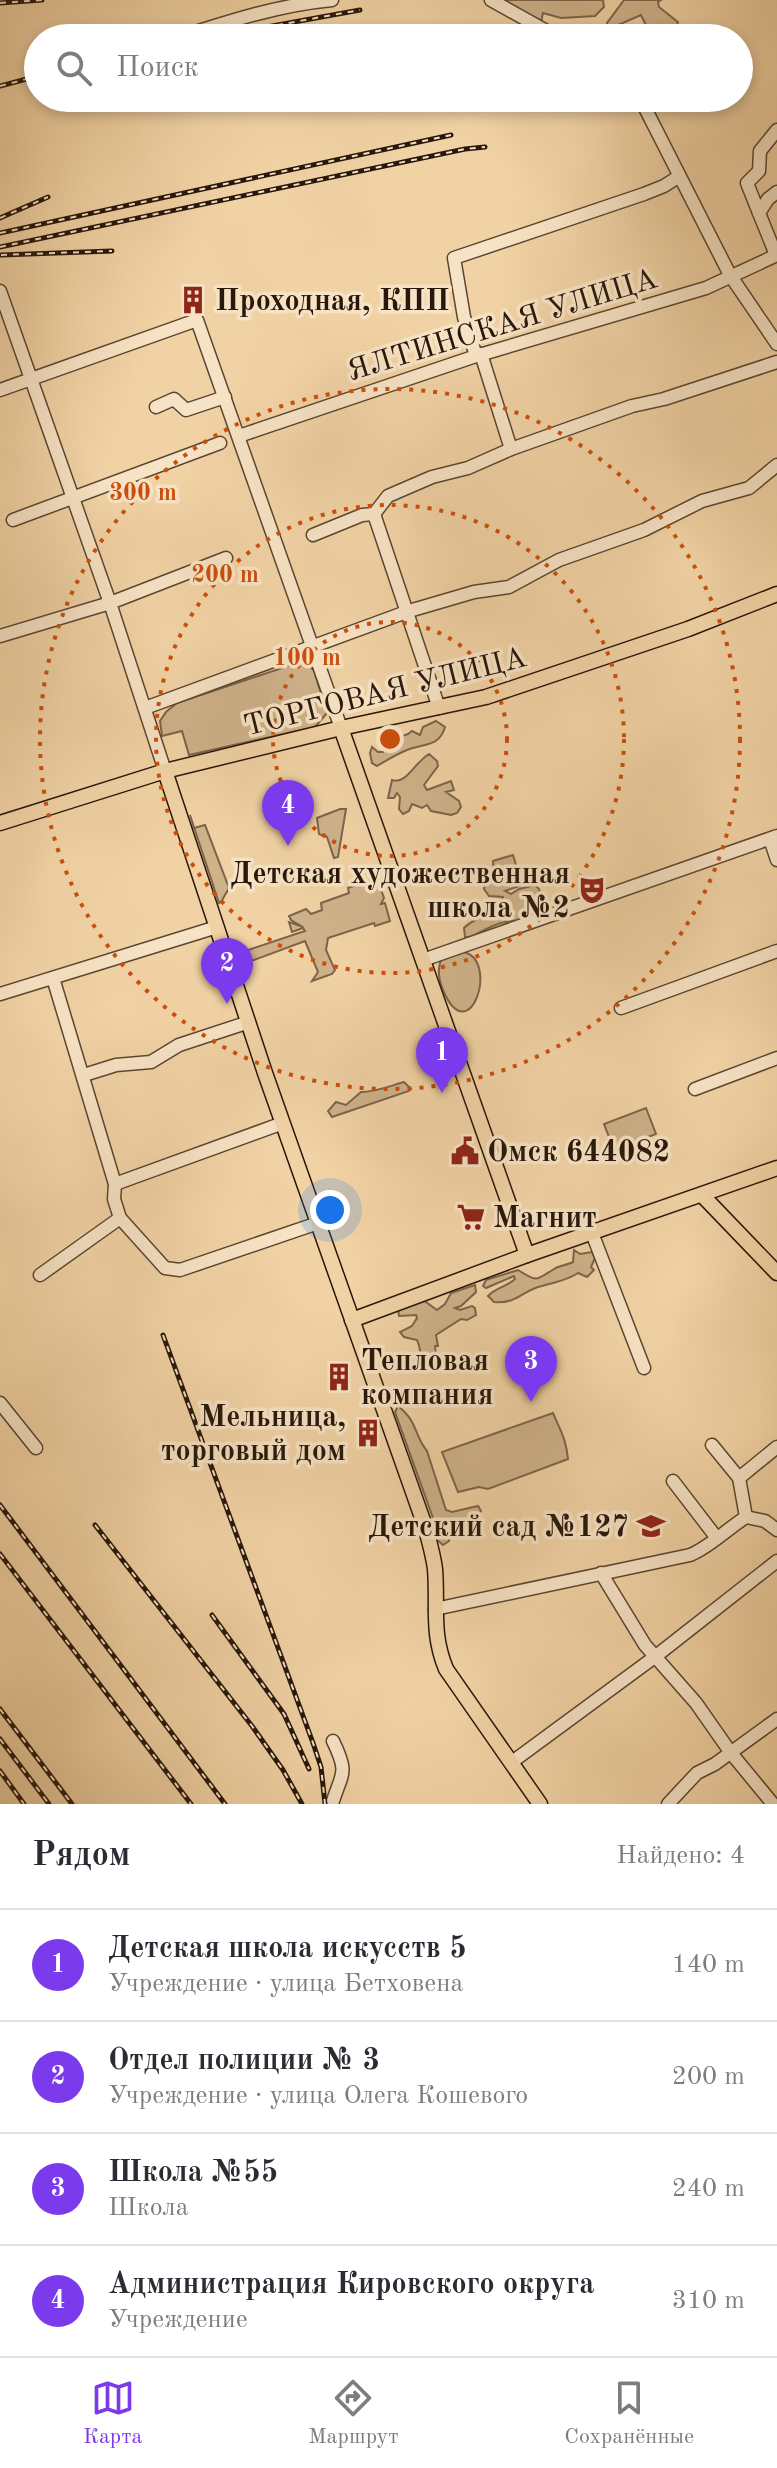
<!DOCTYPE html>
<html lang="ru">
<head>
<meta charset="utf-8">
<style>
  body { margin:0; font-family:"Old Standard TT",serif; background:#f2f2f3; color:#2b2b33 }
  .you { position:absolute; left:330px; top:1210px; width:28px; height:28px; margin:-20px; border:6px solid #fff; border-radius:50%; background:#1a73e8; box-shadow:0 0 0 12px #1a73e833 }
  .badge { display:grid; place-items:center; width:52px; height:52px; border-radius:50%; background:#7c3aed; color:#fff; font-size:26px; font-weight:700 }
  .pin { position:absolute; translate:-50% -66px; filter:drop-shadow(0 2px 4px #0008) }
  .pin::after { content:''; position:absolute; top:42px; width:28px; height:24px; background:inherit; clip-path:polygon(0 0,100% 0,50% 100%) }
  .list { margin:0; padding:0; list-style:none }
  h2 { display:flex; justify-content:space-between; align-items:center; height:104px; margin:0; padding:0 32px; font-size:34px }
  h2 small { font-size:26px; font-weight:400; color:#7c7c81 }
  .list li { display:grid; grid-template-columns:52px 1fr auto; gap:24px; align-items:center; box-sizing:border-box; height:112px; padding:0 32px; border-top:2px solid #e1e1e2 }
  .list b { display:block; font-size:30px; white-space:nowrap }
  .list p { margin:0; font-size:26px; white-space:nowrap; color:#7c7c81 }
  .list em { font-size:26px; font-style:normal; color:#7c7c81 }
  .icon { flex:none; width:44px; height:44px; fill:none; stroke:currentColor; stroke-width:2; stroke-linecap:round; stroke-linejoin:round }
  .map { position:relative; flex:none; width:777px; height:1804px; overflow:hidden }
  .search { position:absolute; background:#fff; box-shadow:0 4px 12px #0003; left:24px; right:24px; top:24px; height:88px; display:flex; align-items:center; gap:20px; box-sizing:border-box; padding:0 28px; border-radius:44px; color:#7c7c81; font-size:30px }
  .sheet { height:552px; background:#fff }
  nav { display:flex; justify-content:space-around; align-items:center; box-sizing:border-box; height:112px; border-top:2px solid #e1e1e2; background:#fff; font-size:22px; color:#7c7c81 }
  nav a { display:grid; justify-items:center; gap:4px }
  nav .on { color:#7c3aed }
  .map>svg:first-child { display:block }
</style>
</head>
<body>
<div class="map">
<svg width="777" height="1804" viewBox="0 0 777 1804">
  <rect width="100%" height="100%" fill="#f1d2a4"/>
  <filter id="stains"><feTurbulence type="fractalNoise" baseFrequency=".0025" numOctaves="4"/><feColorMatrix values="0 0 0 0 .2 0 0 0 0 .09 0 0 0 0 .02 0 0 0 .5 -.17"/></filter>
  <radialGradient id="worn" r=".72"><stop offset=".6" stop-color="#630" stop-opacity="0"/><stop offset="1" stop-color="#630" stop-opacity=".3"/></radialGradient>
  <g fill="#cfb28a" stroke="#7c644a" stroke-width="2">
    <polygon points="495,0 603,0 604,7 595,16 561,18 543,13 541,22"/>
    <polygon points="624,0 661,0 658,2 659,7 678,22 676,28 679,38 652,38 641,15 609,29 607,23"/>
    <polygon points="297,663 308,664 314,671 327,713 315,727 189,755 182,731 162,736 160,721 166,712 177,703"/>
    <path d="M436,721L445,727C439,748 423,743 407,750C397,754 387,760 377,766L372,763L370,753L372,747L378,752H383L390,740L408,734L412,731L420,735L423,727Z"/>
    <path d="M429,754L437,761L438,766L424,785L427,790L451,781L454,790L446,792L459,801L461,807L457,813L451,815L431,811L427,805L422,808L412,804L409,811L403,814L399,809L400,797L397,793L394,798H388L392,780C406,785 414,763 429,754Z"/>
    <polygon points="340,809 346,809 338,857 334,858 327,837 319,834 317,818"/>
    <polygon points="190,815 194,828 205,825 229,888 221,902 219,903"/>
    <path d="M513,855L522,885L505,891L511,894L519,889L535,885L539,889L544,910C534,920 514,920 501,923C491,926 480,932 471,937H465L464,928C476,915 496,917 503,897L489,896L484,889L485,884L494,877L493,861Z"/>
    <polygon points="370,880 367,887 375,884 380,887 384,898 381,904 385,903 390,921 375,926 374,923 328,938 326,950 335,970 332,974 312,981 318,972 305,941 246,963 242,952 305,931 303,928 292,932 289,922 303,927 291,920 289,916 306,909 311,914 322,910 321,903 349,893 348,888"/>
    <path d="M464,952C500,961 469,1052 443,990C438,978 437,965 444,954Z"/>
    <path d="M404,1082L411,1089L409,1091L332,1117L328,1111L336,1102L346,1105L361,1092C376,1092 390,1086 404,1082Z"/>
    <polygon points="646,1108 656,1134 614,1150 604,1124"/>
    <path d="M574,1250L580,1254L592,1252L595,1258L591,1267L594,1270L587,1277L578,1273C566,1281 555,1282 542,1286C523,1290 518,1304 494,1302L488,1296C496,1287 507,1287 515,1279L514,1276L486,1288L483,1286L486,1280L518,1270C538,1283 536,1280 554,1269C558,1266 567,1265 573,1262Z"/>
    <path d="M475,1285L476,1292L461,1306L455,1308L460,1310L472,1306L475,1308L476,1315L467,1320L461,1319L436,1335L438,1346H435L436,1356L431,1365L425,1363C419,1355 421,1348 417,1340L404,1337L400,1332L412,1326L417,1318L416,1315L399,1316L398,1310L423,1300L437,1310L445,1304L451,1293Z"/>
    <path d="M398,1406C419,1423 413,1434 427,1451L446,1510L452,1512L478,1506L481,1511L475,1520L462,1521L460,1530L450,1533L449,1541L443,1545L435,1538L433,1518L395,1412Z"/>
    <path d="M553,1413C561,1432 566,1439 568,1459L488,1489L479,1487L458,1492L442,1452Z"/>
  </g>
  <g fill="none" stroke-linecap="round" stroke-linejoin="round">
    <defs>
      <g id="minor">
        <polyline points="491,0 559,38"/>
        <path d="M180,37C230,21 279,5 332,0"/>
        <polyline points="640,98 730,275 777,344"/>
        <polyline points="759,213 747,183 759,171 760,151 777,130"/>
        <polyline points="776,255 759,213 768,199 777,192"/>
        <polyline points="0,291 110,603 165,771"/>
        <polyline points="481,354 511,449"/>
        <polyline points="476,356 464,317 454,258 644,194 664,186 678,177"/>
        <polyline points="0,390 197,320 341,728"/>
        <polyline points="156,407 174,399 186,410 225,397"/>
        <polyline points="239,436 476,356 706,288 777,255"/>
        <polyline points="374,514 439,708"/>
        <polyline points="13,520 220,443"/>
        <polyline points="313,535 362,515 374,514 388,496 432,477 468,468 511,449 632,406 664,399 777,362"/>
        <polyline points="0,636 110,603 226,558"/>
        <polyline points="145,708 409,611 474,592 509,587 559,560 644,530 702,501 749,488 777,465"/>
        <polyline points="770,839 777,860"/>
        <polyline points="423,960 777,836"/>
        <polyline points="53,978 115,1184 114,1199 120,1218 165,1268 180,1270 318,1223"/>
        <polyline points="0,994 217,927"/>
        <polyline points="621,1008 777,951"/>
        <polyline points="84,1075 116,1065 151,1062 179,1045 249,1022"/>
        <polyline points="695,1089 777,1058"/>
        <polyline points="115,1184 283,1123"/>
        <polyline points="592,1233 644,1368"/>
        <polyline points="40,1275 120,1218"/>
        <polyline points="0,1403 36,1448"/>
        <polyline points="712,1445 739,1478 746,1517 765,1521 777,1530"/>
        <polyline points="739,1478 777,1447"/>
        <polyline points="673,1481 716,1537"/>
        <polyline points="601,1573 645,1645 696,1703 731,1753 773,1804"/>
        <path d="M435,1609L690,1555C710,1547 727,1529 746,1517"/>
        <polyline points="512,1762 656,1656 777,1561"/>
        <path d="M332,1804C342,1772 349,1774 333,1741"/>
        <polyline points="668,1804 697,1773 715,1764 777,1719"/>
      </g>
      <g id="major">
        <polyline points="341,728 527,1255"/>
        <path d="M165,771L265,1073L425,1526C429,1540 433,1554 435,1569C438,1606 431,1633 446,1669L540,1804"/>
        <polyline points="0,823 165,771 341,728 486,697 688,629 777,594"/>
        <polyline points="702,1195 777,1273"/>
        <polyline points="352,1320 527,1255 777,1168"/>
      </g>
    </defs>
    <use href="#minor" stroke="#5a4630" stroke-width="15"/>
    <use href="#major" stroke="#28170a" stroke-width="17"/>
    <use href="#minor" stroke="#f6e2c4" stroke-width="12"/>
    <use href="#major" stroke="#f1d2a4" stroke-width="14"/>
    <defs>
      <g id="rail">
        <polyline points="0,3 42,0"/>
        <polyline points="206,38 360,10"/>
        <polyline points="0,86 38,76"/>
        <polyline points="0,218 48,197"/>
        <polyline points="0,233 451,135"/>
        <polyline points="0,247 465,149 485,147"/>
        <polyline points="1,255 112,251"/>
        <polyline points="163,1335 313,1743 321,1767 325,1804"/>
        <polyline points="0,1505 225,1804"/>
        <polyline points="95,1525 252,1726 283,1770 302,1804"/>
        <polyline points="0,1554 191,1804"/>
        <polyline points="212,1615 284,1714 309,1769"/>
        <polyline points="0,1709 72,1804"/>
        <polyline points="0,1739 49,1804"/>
        <polyline points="0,1771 24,1804"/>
      </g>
    </defs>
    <use href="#rail" stroke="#28170a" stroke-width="5"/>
    <use href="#rail" stroke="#f6e2c4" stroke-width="2" stroke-dasharray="6" stroke-linecap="butt"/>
  </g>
  <g fill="none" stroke="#cb4f0c" stroke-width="4" stroke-dasharray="4 8">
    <circle cx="390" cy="739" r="117"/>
    <circle cx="390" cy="739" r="234"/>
    <circle cx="390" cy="739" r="350"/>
  </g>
  <defs>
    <symbol id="building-bare" viewBox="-9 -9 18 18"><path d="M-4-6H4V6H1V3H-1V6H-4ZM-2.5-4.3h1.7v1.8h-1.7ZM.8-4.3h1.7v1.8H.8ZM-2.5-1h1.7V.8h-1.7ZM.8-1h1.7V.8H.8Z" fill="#8f2418" stroke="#f6e2c4" stroke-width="2.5" paint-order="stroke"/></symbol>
    <symbol id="theatre-bare" viewBox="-9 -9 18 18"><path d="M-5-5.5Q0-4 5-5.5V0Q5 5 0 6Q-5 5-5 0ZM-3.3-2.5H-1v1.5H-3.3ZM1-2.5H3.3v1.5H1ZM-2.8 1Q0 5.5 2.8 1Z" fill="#8f2418" stroke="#f6e2c4" stroke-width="2.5" paint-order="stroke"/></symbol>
    <symbol id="civic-bare" viewBox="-9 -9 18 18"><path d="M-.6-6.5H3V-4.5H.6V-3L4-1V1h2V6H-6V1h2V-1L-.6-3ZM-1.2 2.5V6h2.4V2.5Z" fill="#8f2418" stroke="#f6e2c4" stroke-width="2.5" paint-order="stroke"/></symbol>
    <symbol id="supermarket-bare" viewBox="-9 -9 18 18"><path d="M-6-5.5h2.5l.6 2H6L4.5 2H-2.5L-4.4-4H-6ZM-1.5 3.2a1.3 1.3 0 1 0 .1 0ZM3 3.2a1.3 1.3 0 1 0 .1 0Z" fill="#8f2418" stroke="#f6e2c4" stroke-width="2.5" paint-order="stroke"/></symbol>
    <symbol id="school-bare" viewBox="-9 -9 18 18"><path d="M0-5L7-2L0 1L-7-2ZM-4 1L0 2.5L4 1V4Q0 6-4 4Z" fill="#8f2418" stroke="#f6e2c4" stroke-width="2.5" paint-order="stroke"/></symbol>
  </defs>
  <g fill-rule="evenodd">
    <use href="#building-bare" x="173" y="280" width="40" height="40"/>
    <use href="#theatre-bare" x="572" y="870" width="40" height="40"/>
    <use href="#civic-bare" x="445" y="1131" width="40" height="40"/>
    <use href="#supermarket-bare" x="451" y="1197" width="40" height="40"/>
    <use href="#building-bare" x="319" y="1357" width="40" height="40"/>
    <use href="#building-bare" x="348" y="1413" width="40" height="40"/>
    <use href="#school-bare" x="631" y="1506" width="40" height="40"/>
  </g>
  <g text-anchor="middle" stroke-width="7" stroke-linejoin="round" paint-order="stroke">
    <g font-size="30" font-weight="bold" fill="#28170a" stroke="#f6e2c4" text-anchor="start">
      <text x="215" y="310">Проходная, КПП</text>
      <text x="570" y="883" text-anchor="end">Детская художественная<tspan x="570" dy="34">школа №2</tspan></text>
      <text x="487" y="1161">Омск 644082</text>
      <text x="493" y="1227">Магнит</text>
      <text x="361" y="1370">Тепловая<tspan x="361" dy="34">компания</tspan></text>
      <text x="346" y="1426" text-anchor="end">Мельница,<tspan x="346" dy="34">торговый дом</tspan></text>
      <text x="629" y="1536" text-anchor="end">Детский сад №127</text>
    </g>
    <g font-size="30" fill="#28170a" stroke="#f6e2c4">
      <text transform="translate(502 324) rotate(-17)" y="10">ЯЛТИНСКАЯ УЛИЦА</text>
      <text transform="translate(385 691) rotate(-14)" y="10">ТОРГОВАЯ УЛИЦА</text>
    </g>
  </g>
  <circle cx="390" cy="739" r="12" fill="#cb4f0c" stroke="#f6e2c4" stroke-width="4"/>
  <g font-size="24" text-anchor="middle" font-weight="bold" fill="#cb4f0c" stroke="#f6e2c4" stroke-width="7" stroke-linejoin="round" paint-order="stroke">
    <text x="143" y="500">300 m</text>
    <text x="225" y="582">200 m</text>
    <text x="307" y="665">100 m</text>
  </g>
  <rect width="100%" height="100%" filter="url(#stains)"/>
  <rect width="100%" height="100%" fill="url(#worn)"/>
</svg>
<div class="you"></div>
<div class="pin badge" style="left:442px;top:1093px">1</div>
<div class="pin badge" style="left:227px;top:1004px">2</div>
<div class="pin badge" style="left:531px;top:1402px">3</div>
<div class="pin badge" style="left:288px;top:846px">4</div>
<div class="search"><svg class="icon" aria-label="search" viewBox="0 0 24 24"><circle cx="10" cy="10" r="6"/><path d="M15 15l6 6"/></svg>Поиск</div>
</div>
<section class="sheet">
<h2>Рядом<small>Найдено: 4</small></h2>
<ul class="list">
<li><span class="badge">1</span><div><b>Детская школа искусств 5</b><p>Учреждение · улица Бетховена</p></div><em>140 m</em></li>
<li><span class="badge">2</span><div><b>Отдел полиции № 3</b><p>Учреждение · улица Олега Кошевого</p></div><em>200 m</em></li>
<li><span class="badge">3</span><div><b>Школа №55</b><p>Школа</p></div><em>240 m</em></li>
<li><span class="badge">4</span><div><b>Администрация Кировского округа</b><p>Учреждение</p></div><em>310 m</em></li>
</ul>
</section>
<nav>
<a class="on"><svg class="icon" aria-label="map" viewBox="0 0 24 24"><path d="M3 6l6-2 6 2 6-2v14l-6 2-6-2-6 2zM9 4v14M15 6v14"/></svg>Карта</a>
<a><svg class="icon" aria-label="directions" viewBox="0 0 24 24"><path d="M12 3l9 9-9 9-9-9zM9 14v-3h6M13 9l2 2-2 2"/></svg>Маршрут</a>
<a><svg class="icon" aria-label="saved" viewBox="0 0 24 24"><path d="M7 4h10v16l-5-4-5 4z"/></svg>Сохранённые</a>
</nav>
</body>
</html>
